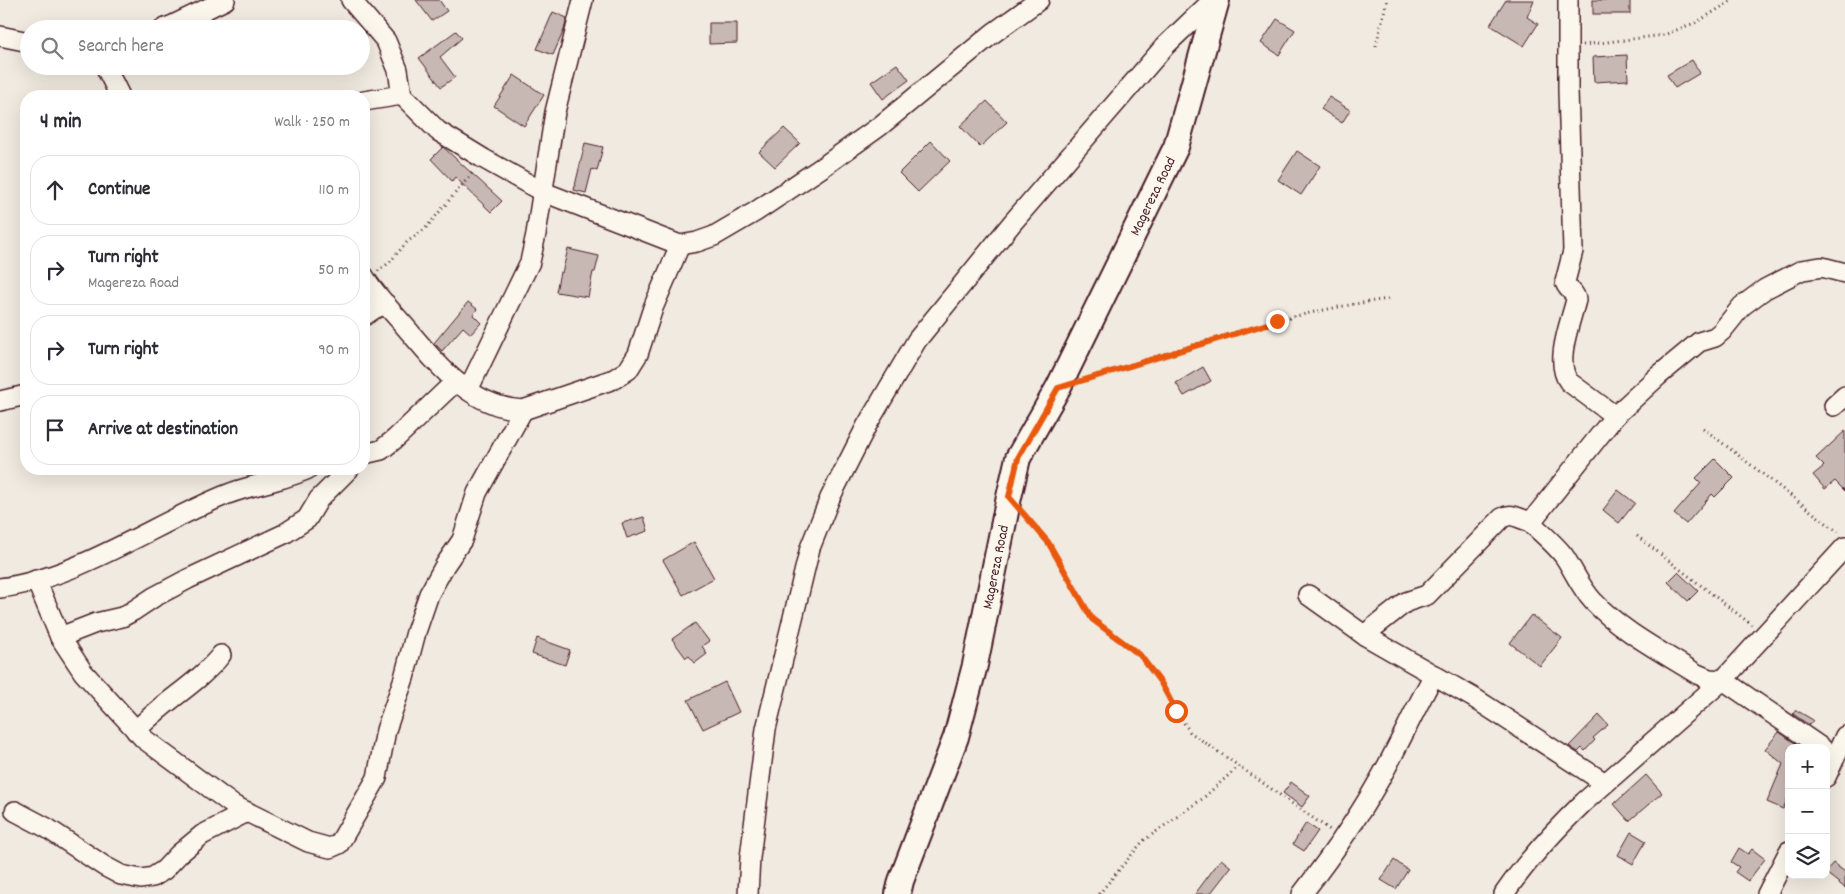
<!DOCTYPE html>
<html lang="en">
<head>
<meta charset="utf-8">
<style>
  body { margin:0; font-family:Dekko,sans-serif; background:#f7f7f7; color:#2b2b33 }
  .controls { position:absolute; right:15px; bottom:15px; display:grid; overflow:hidden; border-radius:10px; box-shadow:0 5px 20px #0002 }
  .controls button { width:45px; height:45px; display:grid; place-items:center; padding:0; border:0; border-bottom:1px solid #e1e1e2; background:#fff; color:#2b2b33; font:25px sans-serif }
  .stop { position:absolute; width:15px; height:15px; margin:-11px; border:4px solid #ea580c; border-radius:50%; background:#fff }
  .stop.end { background:#ea580c; border-color:#fff; box-shadow:0 1px 5px #0008 }
  .list { margin:0; padding:0; list-style:none }
  h2 { display:flex; justify-content:space-between; align-items:center; height:65px; margin:0; padding:0 20px; font-size:21px }
  h2 small { font-size:16px; font-weight:400; color:#7c7c81 }
  .list li { display:grid; grid-template-columns:32px 1fr auto; gap:15px; align-items:center; box-sizing:border-box; height:70px; margin:0 10px 10px; padding:0 10px; border:1px solid #e1e1e2; border-radius:20px }
  .list b { display:block; font-size:19px; white-space:nowrap }
  .list p { margin:0; font-size:16px; white-space:nowrap; color:#7c7c81 }
  .list em { font-size:16px; font-style:normal; color:#7c7c81 }
  .icon { flex:none; width:28px; height:28px; fill:none; stroke:currentColor; stroke-width:2; stroke-linecap:round; stroke-linejoin:round }
  .map { position:relative; flex:none; width:1845px; height:894px; overflow:hidden }
  .search { position:absolute; background:#fff; box-shadow:0 5px 20px #0002; left:20px; top:20px; width:350px; height:55px; display:flex; align-items:center; gap:12px; box-sizing:border-box; padding:0 18px; border-radius:28px; color:#7c7c81; font-size:19px }
  .panel { position:absolute; background:#fff; box-shadow:0 5px 20px #0002; left:20px; top:90px; width:350px; height:385px; border-radius:20px }
  .map>svg:first-child { display:block }
</style>
</head>
<body>
<div class="map">
<svg width="1845" height="894" viewBox="0 0 1845 894">
  <rect width="100%" height="100%" fill="#f0eae0"/>
  <filter id="ink" filterUnits="userSpaceOnUse"><feTurbulence type="fractalNoise" baseFrequency=".02" numOctaves="2"/><feDisplacementMap in="SourceGraphic" scale="10" xChannelSelector="R" yChannelSelector="G"/><feConvolveMatrix kernelMatrix="1 2 1 2 8 2 1 2 1" color-interpolation-filters="sRGB"/></filter>
  <g filter="url(#ink)">
    <g fill="#c8b8b3" stroke="#4a1f2b">
      <polygon points="416,0 439,0 447,11 432,21"/>
      <polygon points="1506,0 1534,0 1527,17 1538,24 1524,46 1490,25"/>
      <rect x="1593" y="0" width="37" height="14"/>
      <polygon points="553,12 567,18 564,30 553,55 537,49"/>
      <polygon points="1277,19 1295,30 1279,55 1261,43"/>
      <polygon points="709,23 737,23 737,43 709,44"/>
      <polygon points="456,31 462,38 440,57 455,77 441,87 419,58"/>
      <polygon points="1627,55 1628,80 1594,82 1593,57"/>
      <polygon points="1692,60 1700,73 1675,88 1667,75"/>
      <polygon points="897,64 909,80 883,99 871,82"/>
      <polygon points="514,75 544,95 524,126 494,106"/>
      <polygon points="1329,97 1350,110 1342,123 1321,109"/>
      <polygon points="987,101 1007,122 980,147 960,126"/>
      <polygon points="784,128 800,143 775,167 759,152"/>
      <polygon points="931,141 950,161 918,192 899,173"/>
      <polygon points="585,143 603,147 597,171 592,169 586,193 574,190"/>
      <polygon points="443,147 502,201 491,212 455,177 452,181 431,159"/>
      <polygon points="1297,151 1320,166 1301,195 1278,180"/>
      <polygon points="568,249 599,256 595,272 593,272 588,297 556,292 560,272 562,273"/>
      <polygon points="468,302 477,309 473,315 481,323 471,334 463,327 442,351 434,343"/>
      <polygon points="1203,367 1211,381 1184,396 1176,383"/>
      <polygon points="1845,431 1845,491 1835,481 1825,489 1813,475 1824,466 1816,458"/>
      <polygon points="1715,459 1734,478 1715,497 1712,494 1686,524 1674,514 1701,483 1696,478"/>
      <polygon points="1618,490 1635,503 1619,523 1603,510"/>
      <polygon points="644,517 648,531 627,538 622,523"/>
      <polygon points="694,542 714,578 683,595 663,560"/>
      <polygon points="1678,572 1698,591 1688,601 1668,582"/>
      <polygon points="1531,615 1562,638 1540,666 1510,643"/>
      <polygon points="695,623 709,641 702,646 707,654 695,663 689,656 686,658 672,639"/>
      <polygon points="537,638 570,650 565,665 532,654"/>
      <polygon points="725,682 739,712 703,729 688,700"/>
      <polygon points="1796,710 1813,720 1809,725 1793,714"/>
      <polygon points="1599,715 1608,725 1593,738 1595,740 1585,751 1582,748 1578,752 1569,746"/>
      <polygon points="1779,732 1802,748 1789,748 1789,795 1783,809 1767,802 1783,764 1765,749"/>
      <polygon points="1646,775 1662,793 1629,821 1614,804"/>
      <polygon points="1291,782 1310,796 1302,807 1283,793"/>
      <polygon points="1306,823 1318,831 1304,851 1293,844"/>
      <polygon points="1631,832 1646,841 1633,864 1618,855"/>
      <polygon points="1739,848 1748,854 1752,849 1765,859 1748,881 1735,872 1739,867 1731,862"/>
      <polygon points="1221,859 1231,867 1210,894 1195,894"/>
      <polygon points="1394,860 1408,870 1396,889 1381,880"/>
      <polygon points="1833,863 1845,872 1845,888 1826,873 1826,871"/>
    </g>
    <g fill="none" stroke-linecap="round" stroke-linejoin="round">
      <defs>
        <g id="minor">
          <polyline points="351,0 386,41 398,70 402,95 438,131 484,159 541,191 680,245 697,242 714,236 755,212 824,166 880,126 992,34 1039,0"/>
          <path d="M1568,0V90L1573,251L1565,282C1567,290 1576,292 1576,300C1570,324 1554,362 1569,382L1615,416"/>
          <polyline points="163,29 173,25 225,0"/>
          <polyline points="0,36 29,42"/>
          <polyline points="105,66 120,96"/>
          <polyline points="364,101 402,95"/>
          <path d="M364,276C374,293 389,308 402,323C435,361 468,407 523,410L614,379L628,370L638,354L653,308L680,245"/>
          <polyline points="364,316 374,309 386,304"/>
          <polyline points="468,390 530,262 536,234 555,112 583,0"/>
          <polyline points="0,401 26,395"/>
          <polyline points="1834,406 1845,396"/>
          <polyline points="364,454 381,450 395,439 455,382"/>
          <path d="M1529,521C1540,532 1554,543 1564,556C1574,571 1580,587 1593,601C1621,631 1662,652 1697,674L1709,679L1723,680L1822,748"/>
          <polyline points="36,580 60,637 83,672 144,739 233,805 308,842 330,848 339,844 377,778 386,730 404,678 416,632 429,594 445,565 462,540 477,493 523,410"/>
          <path d="M0,588C79,578 155,523 228,494C254,484 282,481 308,469"/>
          <polyline points="1308,595 1364,635 1474,698 1605,783"/>
          <path d="M1364,635L1406,602L1427,595L1502,518C1515,512 1517,519 1529,521L1534,518L1615,416L1658,376L1699,342L1715,337L1722,331L1742,306L1765,289L1802,270L1822,267L1845,273"/>
          <polyline points="60,637 96,623 122,617 133,611 154,597 188,579 284,534 307,519 319,499 349,469"/>
          <path d="M136,731C162,702 197,685 221,655"/>
          <polyline points="1826,777 1845,736"/>
          <polyline points="15,811 47,828 104,866 121,875 141,879 153,877 164,870 179,854 202,835 247,812"/>
          <polyline points="748,894 750,858 766,729 810,548 830,498 867,425 917,340 1013,222 1165,46 1213,0"/>
          <path d="M1302,894C1333,854 1363,811 1387,766C1403,736 1417,705 1434,675"/>
          <path d="M1504,894C1528,859 1553,832 1584,802L1723,680L1845,547"/>
          <polyline points="1767,894 1789,851"/>
        </g>
        <g id="tertiary">
          <path id="s1" d="M898,894L901,881L956,737L975,665L1009,497L1018,458L1058,388L1176,147L1217,0"/>
        </g>
      </defs>
      <use href="#minor" stroke="#4a1f2b" stroke-width="22"/>
      <use href="#tertiary" stroke="#4a1f2b" stroke-width="28"/>
      <g stroke="#4a1f2b" stroke-width="3" stroke-dasharray="1 4" stroke-linecap="butt">
        <polyline points="1583,45 1664,35 1697,22 1733,0"/>
        <polyline points="1376,46 1387,0"/>
        <polyline points="378,271 389,263 407,242 425,229 474,171"/>
        <path d="M1083,380C1183,349 1284,312 1389,299"/>
        <polyline points="1703,428 1838,532"/>
        <polyline points="1025,515 1047,542 1092,619 1139,655 1147,664 1161,683 1176,711 1190,732 1330,830"/>
        <polyline points="1637,536 1752,625"/>
        <polyline points="1099,894 1143,841 1202,799 1239,766"/>
      </g>
      <use href="#minor" stroke="#fbf7ec" stroke-width="19"/>
      <use href="#tertiary" stroke="#fbf7ec" stroke-width="24"/>
    </g>
  </g>
  <g fill="none" stroke-linecap="round" stroke-linejoin="round" filter="url(#ink)">
    <polyline stroke="#ea580c" stroke-width="6" points="1176,711 1161,683 1140,655 1092,619 1048,542 1009,497 1018,458 1058,388 1277,321"/>
  </g>
  <g text-anchor="middle" stroke-width="4.5" stroke-linejoin="round" paint-order="stroke">
    <g font-size="15" fill="#4a1f2b" stroke="#fbf7ec">
      <text dy="5" stroke="none"><textPath href="#s1" startOffset="748">Magereza Road</textPath></text>
      <text dy="5" stroke="none"><textPath href="#s1" startOffset="342">Magereza Road</textPath></text>
    </g>
  </g>
</svg>
<div class="controls">
<button>+</button>
<button>−</button>
<button><svg class="icon" aria-label="layers" viewBox="0 0 24 24"><path d="M12 4l9 5-9 5-9-5zM3 14l9 5 9-5"/></svg></button>
</div>
<div class="stop" style="left:1176px;top:711px"></div>
<div class="stop end" style="left:1277px;top:321px"></div>
<div class="search"><svg class="icon" aria-label="search" viewBox="0 0 24 24"><circle cx="10" cy="10" r="6"/><path d="M15 15l6 6"/></svg>Search here</div>
<section class="panel">
<h2>4 min<small>Walk · 250 m</small></h2>
<ul class="list">
<li><svg class="icon" aria-label="ahead" viewBox="0 0 24 24"><path d="M12 20V5M6 11l6-6 6 6"/></svg><div><b>Continue</b></div><em>110 m</em></li>
<li><svg class="icon" aria-label="right" viewBox="0 0 24 24"><path d="M7 20v-9h11M14 6l5 5-5 5"/></svg><div><b>Turn right</b><p>Magereza Road</p></div><em>50 m</em></li>
<li><svg class="icon" aria-label="right" viewBox="0 0 24 24"><path d="M7 20v-9h11M14 6l5 5-5 5"/></svg><div><b>Turn right</b></div><em>90 m</em></li>
<li><svg class="icon" aria-label="arrive" viewBox="0 0 24 24"><path d="M6 21V4h12l-3 4 3 4H6"/></svg><div><b>Arrive at destination</b></div></li>
</ul>
</section>
</div>
</body>
</html>
